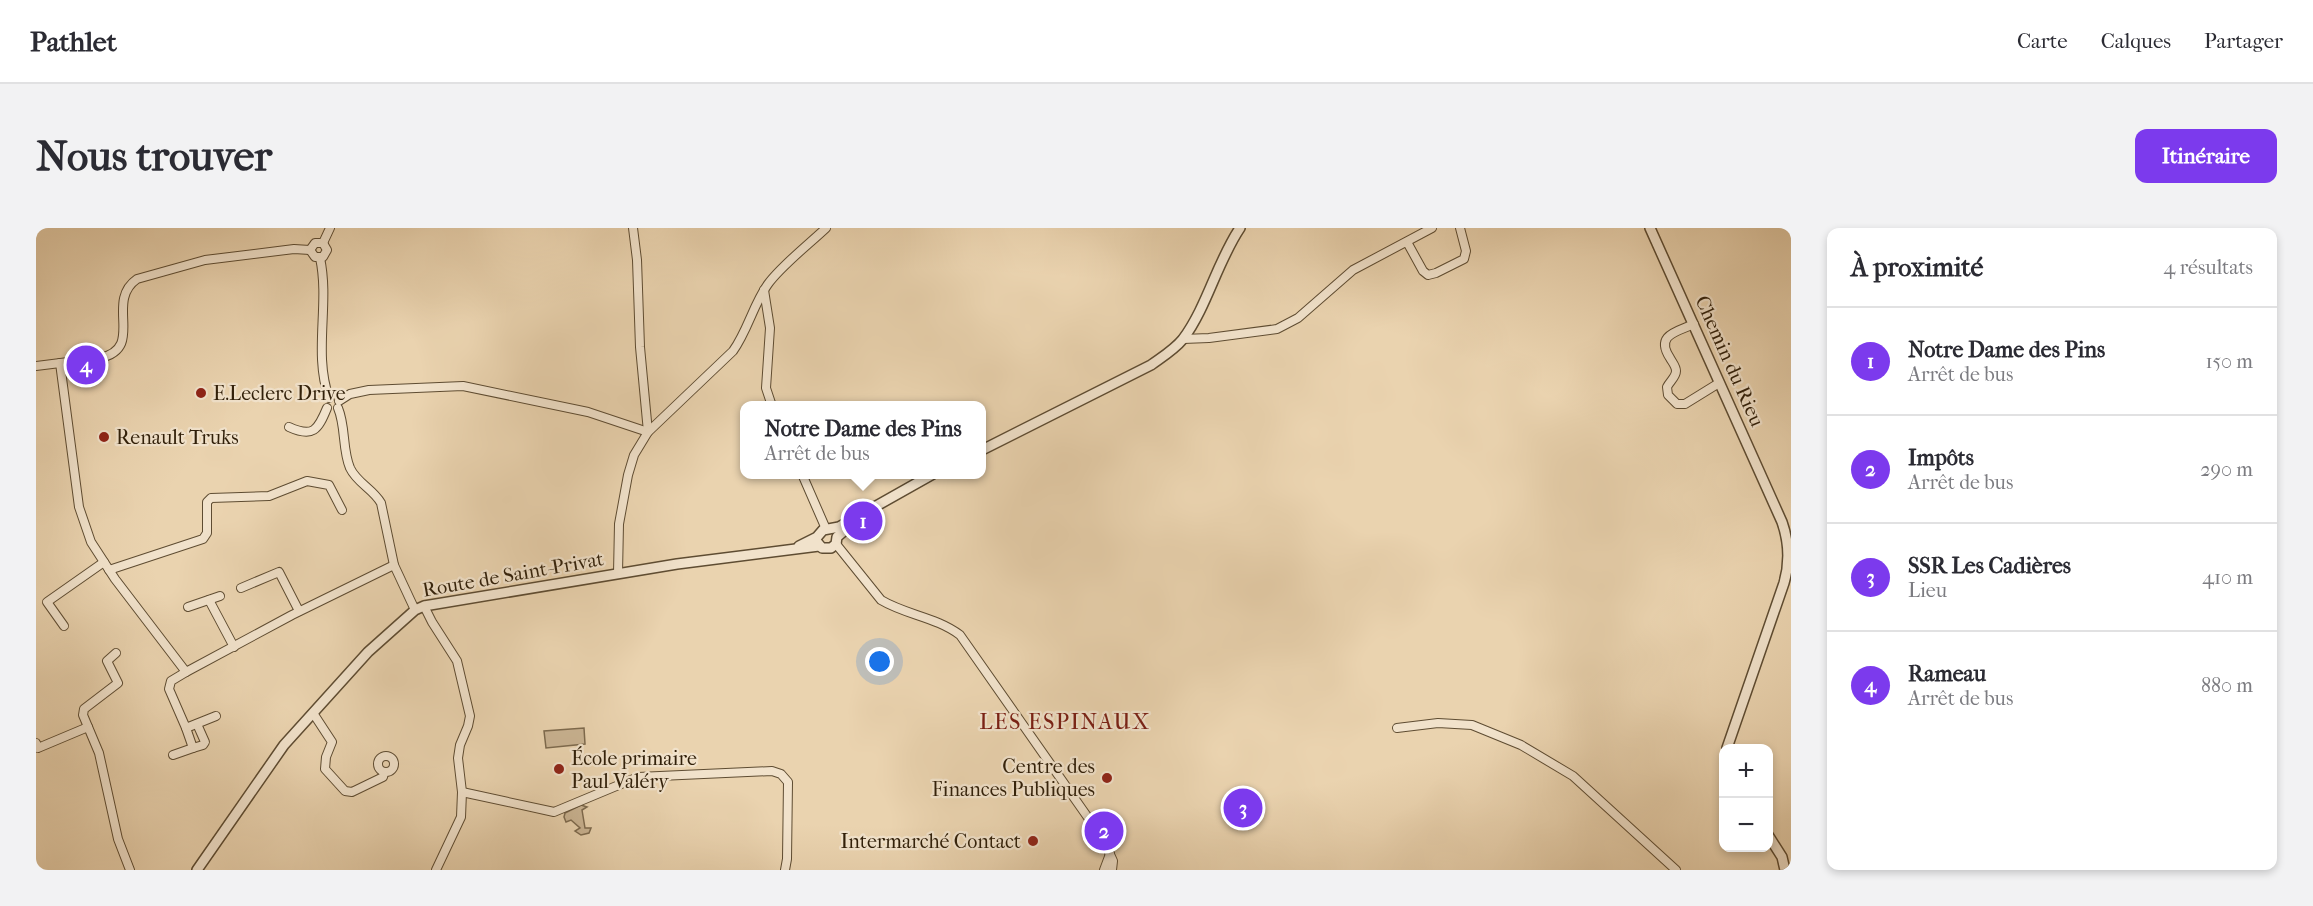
<!DOCTYPE html>
<html lang="fr">
<head>
<meta charset="utf-8">
<style>
  body { margin:0; font-family:"IM FELL French Canon",serif; background:#f2f2f3; color:#2b2b33 }
  .controls { position:absolute; right:18px; bottom:18px; display:grid; overflow:hidden; border-radius:12px; box-shadow:0 3px 9px #0003 }
  .controls button { width:54px; height:54px; display:grid; place-items:center; padding:0; border:0; border-bottom:2px solid #e1e1e2; background:#fff; color:#2b2b33; font:30px sans-serif }
  .you { position:absolute; left:844px; top:434px; width:21px; height:21px; margin:-15px; border:4px solid #fff; border-radius:50%; background:#1a73e8; box-shadow:0 0 0 9px #1a73e833 }
  .badge { display:grid; place-items:center; width:39px; height:39px; border-radius:50%; background:#7c3aed; color:#fff; font-size:20px; font-weight:700 }
  .pin { position:absolute; translate:-50% -50%; border:3px solid #fff; box-shadow:0 2px 6px #0006 }
  .popup { position:absolute; left:704px; top:173px; width:246px; height:78px; box-sizing:border-box; display:grid; place-content:center; border-radius:12px; background:#fff; filter:drop-shadow(0 2px 4px #0005); font-size:20px; white-space:nowrap; color:#7c7c81 }
  .popup b { font-size:22px; color:#2b2b33 }
  .popup::after { content:''; position:absolute; left:50%; top:100%; margin-left:-12px; border:12px solid transparent; border-top-color:#fff }
  .list { margin:0; padding:0; list-style:none }
  h2 { display:flex; justify-content:space-between; align-items:center; height:78px; margin:0; padding:0 24px; font-size:26px }
  h2 small { font-size:20px; font-weight:400; color:#7c7c81 }
  .list li { display:grid; grid-template-columns:39px 1fr auto; gap:18px; align-items:center; box-sizing:border-box; height:108px; padding:0 24px; border-top:2px solid #e1e1e2 }
  .list b { display:block; font-size:22px; white-space:nowrap }
  .list p { margin:0; font-size:20px; white-space:nowrap; color:#7c7c81 }
  .list em { font-size:20px; font-style:normal; color:#7c7c81 }
  .map { position:relative; flex:none; width:1755px; height:642px; overflow:hidden; border-radius:12px }
  header { display:flex; align-items:center; gap:36px; box-sizing:border-box; height:84px; padding:0 30px; background:#fff; border-bottom:2px solid #e1e1e2 }
  header strong { font-size:28px }
  nav { display:flex; gap:33px; margin-inline-start:auto; font-size:21px }
  .intro { display:flex; align-items:center; justify-content:space-between; box-sizing:border-box; height:144px; padding:0 36px }
  h1 { margin:0; font-size:42px }
  .button { padding:15px 27px; border-radius:12px; background:#7c3aed; color:#fff; font-size:21px; font-weight:700 }
  main { display:flex; gap:36px; padding:0 36px }
  aside { flex:1; background:#fff; border-radius:12px; box-shadow:0 3px 9px #0003 }
  .map>svg:first-child { display:block }
</style>
</head>
<body>
<header>
<strong>Pathlet</strong>
<nav><a>Carte</a><a>Calques</a><a>Partager</a></nav>
</header>
<div class="intro"><h1>Nous trouver</h1><a class="button">Itinéraire</a></div>
<main>
<div class="map">
<svg width="1755" height="642" viewBox="0 0 1755 642">
  <rect width="100%" height="100%" fill="#ead3af"/>
  <filter id="stains"><feTurbulence type="fractalNoise" baseFrequency=".00333" numOctaves="4"/><feColorMatrix values="0 0 0 0 .2 0 0 0 0 .09 0 0 0 0 .02 0 0 0 .5 -.17"/></filter>
  <radialGradient id="worn" r=".72"><stop offset=".6" stop-color="#630" stop-opacity="0"/><stop offset="1" stop-color="#630" stop-opacity=".3"/></radialGradient>
  <g fill="#cab493" stroke="#7d6a4e" stroke-width="1.5">
    <polygon points="548,500 549,516 510,520 508,503"/>
    <polygon points="545,577 551,579 546,582 549,600 555,600 553,605 545,607 539,603 544,600 535,592 530,594 528,589 529,585"/>
  </g>
  <g fill="none" stroke-linecap="round" stroke-linejoin="round">
    <defs>
      <g id="minor">
        <polyline points="1371,14 1387,43 1392,47 1400,45 1428,31 1430,23 1424,0"/>
        <polyline points="287,15 294,0"/>
        <polyline points="274,22 279,29 287,29 291,22 287,15"/>
        <polyline points="274,22 279,15 287,15"/>
        <path d="M284,30C294,76 277,125 293,170"/>
        <polyline points="728,62 734,100 730,160 736,178"/>
        <path d="M1658,96C1640,104 1619,107 1634,130C1636,134 1640,138 1640,143C1640,149 1634,153 1631,159L1632,167L1641,176H1649L1683,155"/>
        <polyline points="1147,111 1173,110 1241,101 1262,90 1317,42 1396,0"/>
        <polyline points="24,135 43,279 55,314 79,351 150,444 256,387 358,337"/>
        <path d="M0,138L64,130C110,120 68,74 101,51L169,32L258,21L274,22"/>
        <path d="M303,173L314,166L333,162L427,158L552,184L612,204L697,123C712,102 717,77 732,56C745,38 773,16 790,0"/>
        <path d="M302,180C310,199 306,221 314,240C321,255 337,261 345,275L358,337L379,382"/>
        <path d="M253,199C277,210 282,202 291,180"/>
        <polyline points="766,246 790,301"/>
        <path d="M800,316L845,372C870,387 900,389 924,407L1067,611L1077,633L1076,642"/>
        <polyline points="73,342 167,311 171,305 171,274 175,270 233,268 271,253 293,257 306,282"/>
        <polyline points="582,345 583,296 592,247 598,227 612,204 604,119 601,32 597,0"/>
        <polyline points="205,360 243,344 263,383"/>
        <polyline points="173,372 198,419"/>
        <polyline points="388,378 396,394 421,433 434,488 432,498 424,517 422,530 426,564 425,589 400,642"/>
        <polyline points="152,379 184,368"/>
        <polyline points="28,398 11,374 68,334"/>
        <polyline points="80,425 71,433 82,455 48,481 47,487 63,525 82,611 94,642"/>
        <polyline points="150,444 135,453 133,461 150,500 180,488"/>
        <polyline points="277,485 296,514 290,529 289,541 309,563 316,564 347,549 348,545"/>
        <polyline points="150,500 157,520 167,517 169,514 161,496"/>
        <polyline points="1361,500 1402,495 1436,497 1485,517 1537,548 1640,642"/>
        <polyline points="0,515 2,520 52,499"/>
        <polyline points="137,527 157,520"/>
        <circle cx="350" cy="536" r="8"/>
        <polyline points="426,564 518,584 602,549 736,543 745,546 752,554 751,631 749,642"/>
        <polyline points="1068,642 1074,626"/>
      </g>
      <g id="tertiary">
        <path d="M1614,0L1746,294C1753,314 1754,334 1748,355L1691,520"/>
        <path d="M946,222L1115,137C1126,129 1138,122 1147,111C1171,79 1181,34 1204,0"/>
        <polyline points="781,314 786,320 795,320 800,316 801,309 815,297"/>
        <polyline points="763,318 781,309 787,302 803,299 897,246"/>
        <polyline points="1732,607 1746,629 1749,642"/>
        <polyline points="161,642 248,517 332,424 379,382 388,378 641,336 783,318"/>
      </g>
    </defs>
    <use href="#minor" stroke="#5e4c32" stroke-width="10"/>
    <use href="#tertiary" stroke="#5e4c32" stroke-width="12"/>
    <use href="#minor" stroke="#f1e2cb" stroke-width="8"/>
    <use href="#tertiary" stroke="#f1e2cb" stroke-width="9"/>
  </g>
  <g fill="#8f2418" stroke="#f1e2cb" stroke-width="2">
    <circle cx="165" cy="165" r="6"/>
    <circle cx="68" cy="209" r="6"/>
    <circle cx="523" cy="541" r="6"/>
    <circle cx="1071" cy="550" r="6"/>
    <circle cx="997" cy="613" r="6"/>
  </g>
  <g text-anchor="middle" stroke-width="4.5" stroke-linejoin="round" paint-order="stroke">
    <g font-size="20" fill="#301f09" stroke="#f1e2cb">
      <text transform="translate(1694 133) rotate(66)" y="7">Chemin du Rieu</text>
      <text transform="translate(477 346) rotate(-10)" y="7">Route de Saint-Privat</text>
    </g>
    <g font-size="20" fill="#301f09" stroke="#f1e2cb" text-anchor="start">
      <text x="177" y="172">E.Leclerc Drive</text>
      <text x="80" y="216">Renault Truks</text>
      <text x="535" y="537">École primaire<tspan x="535" dy="23">Paul Valéry</tspan></text>
      <text x="1059" y="545" text-anchor="end">Centre des<tspan x="1059" dy="23">Finances Publiques</tspan></text>
      <text x="985" y="620" text-anchor="end">Intermarché Contact</text>
    </g>
    <g font-size="22" letter-spacing="1.5" fill="#7a1f14" stroke="#f1e2cb">
      <text x="1029" y="501">LES ESPINAUX</text>
    </g>
  </g>
  <rect width="100%" height="100%" filter="url(#stains)"/>
  <rect width="100%" height="100%" fill="url(#worn)"/>
</svg>
<div class="controls">
<button>+</button>
<button>−</button>
</div>
<div class="you"></div>
<div class="pin badge" style="left:827px;top:293px">1</div>
<div class="popup"><b>Notre Dame des Pins</b>Arrêt de bus</div>
<div class="pin badge" style="left:1068px;top:603px">2</div>
<div class="pin badge" style="left:1207px;top:580px">3</div>
<div class="pin badge" style="left:50px;top:137px">4</div>
</div>
<aside>
<h2>À proximité<small>4 résultats</small></h2>
<ul class="list">
<li><span class="badge">1</span><div><b>Notre Dame des Pins</b><p>Arrêt de bus</p></div><em>150 m</em></li>
<li><span class="badge">2</span><div><b>Impôts</b><p>Arrêt de bus</p></div><em>290 m</em></li>
<li><span class="badge">3</span><div><b>SSR Les Cadières</b><p>Lieu</p></div><em>410 m</em></li>
<li><span class="badge">4</span><div><b>Rameau</b><p>Arrêt de bus</p></div><em>880 m</em></li>
</ul>
</aside>
</main>
</body>
</html>
